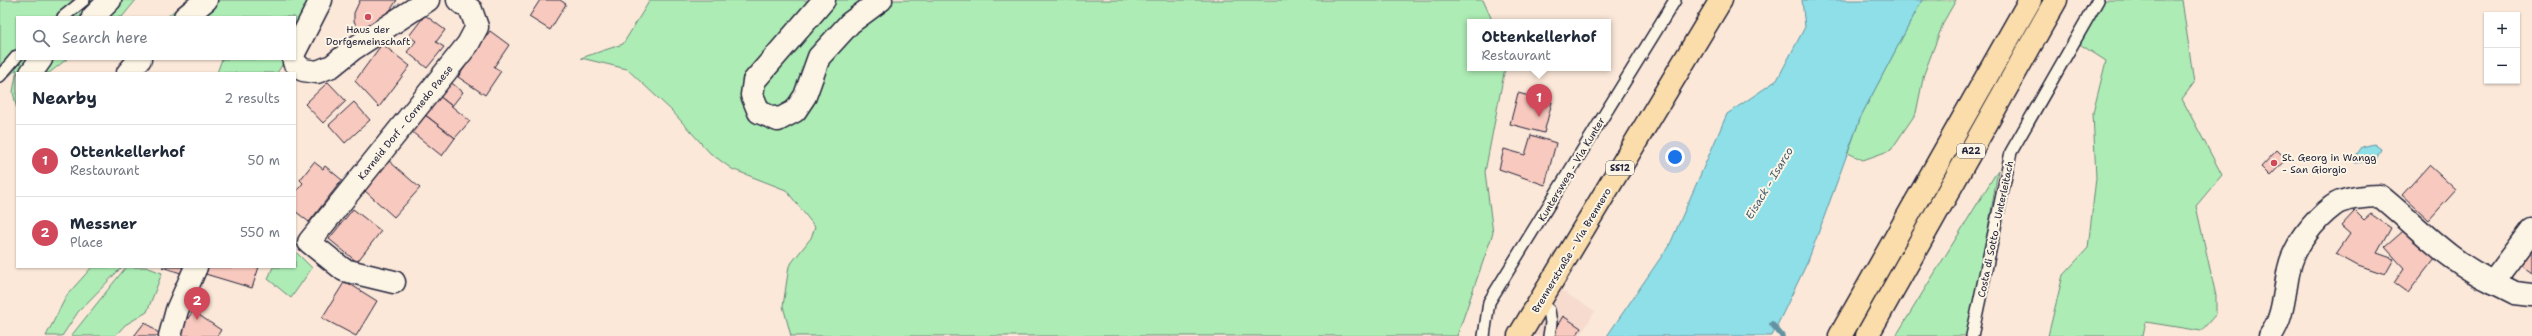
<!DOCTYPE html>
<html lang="en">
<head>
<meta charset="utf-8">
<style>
  body { margin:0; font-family:"Shantell Sans",sans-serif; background:#f6f6f7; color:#1f2937 }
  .controls { position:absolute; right:12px; top:12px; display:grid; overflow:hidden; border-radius:0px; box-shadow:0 1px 3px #0004 }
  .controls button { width:36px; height:36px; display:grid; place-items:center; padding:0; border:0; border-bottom:1px solid #e0e1e3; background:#fff; color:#1f2937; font:20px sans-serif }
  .you { position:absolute; left:1675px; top:157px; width:14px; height:14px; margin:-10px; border:3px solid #fff; border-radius:50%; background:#1a73e8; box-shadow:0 0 0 6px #1a73e833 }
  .badge { display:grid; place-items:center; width:26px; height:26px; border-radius:50%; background:#d1495b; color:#fff; font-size:13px; font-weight:700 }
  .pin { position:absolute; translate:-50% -33px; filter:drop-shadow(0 1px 2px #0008) }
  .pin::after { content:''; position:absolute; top:21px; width:14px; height:12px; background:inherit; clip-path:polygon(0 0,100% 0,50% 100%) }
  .popup { position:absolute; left:1467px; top:19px; width:144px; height:52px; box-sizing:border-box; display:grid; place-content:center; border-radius:0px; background:#fff; filter:drop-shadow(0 1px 3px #0005); font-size:13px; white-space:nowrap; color:#747a83 }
  .popup b { font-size:15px; color:#1f2937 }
  .popup::after { content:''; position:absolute; left:50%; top:100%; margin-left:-8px; border:8px solid transparent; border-top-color:#fff }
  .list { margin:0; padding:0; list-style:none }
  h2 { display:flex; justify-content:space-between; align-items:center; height:52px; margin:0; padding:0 16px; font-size:17px }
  h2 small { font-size:13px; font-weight:400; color:#747a83 }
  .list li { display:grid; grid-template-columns:26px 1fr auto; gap:12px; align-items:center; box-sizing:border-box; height:72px; padding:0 16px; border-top:1px solid #e0e1e3 }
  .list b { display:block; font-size:15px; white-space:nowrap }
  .list p { margin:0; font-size:13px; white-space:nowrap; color:#747a83 }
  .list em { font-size:13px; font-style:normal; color:#747a83 }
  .icon { flex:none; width:22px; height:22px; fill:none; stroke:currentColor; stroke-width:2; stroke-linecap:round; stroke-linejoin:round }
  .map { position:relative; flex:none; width:2532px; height:336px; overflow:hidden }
  .search { position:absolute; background:#fff; box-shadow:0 1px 3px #0004; left:16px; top:16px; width:280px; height:44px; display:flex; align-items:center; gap:10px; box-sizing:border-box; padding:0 14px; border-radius:0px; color:#747a83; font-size:15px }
  .panel { position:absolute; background:#fff; box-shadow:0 1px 3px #0004; left:16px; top:72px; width:280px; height:196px; border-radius:0px }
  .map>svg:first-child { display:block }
</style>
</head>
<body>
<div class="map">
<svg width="2532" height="336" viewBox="0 0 2532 336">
  <rect width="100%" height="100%" fill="#fbe8d9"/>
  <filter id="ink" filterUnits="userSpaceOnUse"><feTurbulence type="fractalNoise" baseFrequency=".025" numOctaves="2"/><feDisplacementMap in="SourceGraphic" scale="8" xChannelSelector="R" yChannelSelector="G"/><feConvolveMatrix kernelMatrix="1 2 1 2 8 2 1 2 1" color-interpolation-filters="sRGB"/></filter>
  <g filter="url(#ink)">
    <polygon fill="#f6dbce" points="1559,289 1595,311 1580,336 1530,336"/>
    <g fill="#adecb4" stroke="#688778">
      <polygon points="0,0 136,0 122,17 17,17 17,59 67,59 49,73 17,73 17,110 13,92 17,69 0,84"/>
      <polygon points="186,0 326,0 295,46 295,17 167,17"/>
      <polygon points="650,0 1483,0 1493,22 1470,22 1470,68 1505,68 1485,172 1493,233 1457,336 791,336 783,306 789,266 811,238 815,227 786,190 732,169 710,153 672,111 627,69 581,58 623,44"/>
      <polygon points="1922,0 1956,0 1944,21 1924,74 1916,113 1891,150 1863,160 1848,153 1861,116"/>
      <polygon points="2103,0 2182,0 2194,83 2182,99 2222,175 2196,206 2216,296 2216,314 2201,331 2146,322 2143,336 2048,336 2063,275 2088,248 2096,178 2093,113 2106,61 2078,43"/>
      <polygon points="222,59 286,59 277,73 217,73"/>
      <polygon points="1998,170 1970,336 1896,336"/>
      <polygon points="295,251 312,268 291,298 268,279 273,267 295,267"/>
      <polygon points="92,267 122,267 78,312 62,336 46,336 67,295"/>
      <polygon points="126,267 146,267 162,273 147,312 125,325 115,336 71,336"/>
    </g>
    <g fill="#8edfe7" stroke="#6393a2">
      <polygon points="1802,0 1922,0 1861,116 1808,261 1772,336 1607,336 1670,244 1727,114 1777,80 1805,27"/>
      <polygon points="2374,144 2381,149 2376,160 2355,163 2357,154 2362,147"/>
    </g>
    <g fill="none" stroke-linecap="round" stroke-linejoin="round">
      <polyline stroke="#6393a2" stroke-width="5.5" points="1772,324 1782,336"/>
    </g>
    <g fill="#f8c9be" stroke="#22223b">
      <polygon points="360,0 397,0 389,12 360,33 354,21 354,13"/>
      <polygon points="540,0 560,0 566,4 550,30 529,17"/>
      <polygon points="425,15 445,30 436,42 444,47 427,68 407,52 416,41 409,36"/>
      <polygon points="490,31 509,45 494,67 501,71 485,95 458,77"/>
      <polygon points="382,44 410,66 379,107 355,81"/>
      <polygon points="449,81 463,92 452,106 438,95"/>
      <polygon points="328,82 346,101 323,123 305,104"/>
      <polygon points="1518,93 1552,102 1544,133 1510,124"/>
      <polygon points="438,95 470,121 455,138 423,113"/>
      <polygon points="354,102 370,120 345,143 329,125"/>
      <polygon points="425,115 455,138 442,156 412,132"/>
      <polygon points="1531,135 1556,143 1545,185 1499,169 1504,149 1525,155"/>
      <polygon points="2277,150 2286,159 2270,176 2261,167"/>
      <polygon points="389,161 420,188 394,217 364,190"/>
      <polygon points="314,162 323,169 325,166 342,180 309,222 295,211 295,193 303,183 300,180"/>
      <polygon points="2429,165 2456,190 2429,220 2402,195"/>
      <polygon points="353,209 381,231 357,262 329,239"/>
      <polygon points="2355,211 2364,220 2371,214 2391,228 2377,253 2394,259 2385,275 2358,266 2336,254 2350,234 2341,226"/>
      <polygon points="2409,226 2435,258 2408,293 2394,283 2404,268 2385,247"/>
      <polygon points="2532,234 2532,273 2514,260"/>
      <polygon points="162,267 190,267 187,275"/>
      <polygon points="206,267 259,267 252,288 202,273"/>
      <polygon points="345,281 377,301 356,336 322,318"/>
      <polygon points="193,311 221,330 217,336 176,336"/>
      <polygon points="1563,316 1581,328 1576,336 1551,336"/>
      <polygon points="145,322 162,336 134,336"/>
    </g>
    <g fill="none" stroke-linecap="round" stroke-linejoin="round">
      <defs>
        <g id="service">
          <polyline points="63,17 84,0"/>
          <polyline points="0,76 17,56"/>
          <polyline points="1539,303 1549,310 1551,323 1549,336"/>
          <polyline points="1484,336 1489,302 1675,0"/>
          <polyline points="1972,336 2011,152 2098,0"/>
        </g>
        <g id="minor">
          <polyline points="295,51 321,0"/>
          <polyline points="294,59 294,62 303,70 317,72 332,66 353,49 428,0"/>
          <polyline points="394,282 344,270 309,242 468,44 477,27 471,10 458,0"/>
          <polyline points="2493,282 2515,293 2532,295"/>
          <polyline points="170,336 177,310 196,267"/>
          <path d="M2270,336C2284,318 2284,291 2289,269C2294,246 2314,220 2333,206C2342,198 2369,196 2380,196C2416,225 2450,263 2493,282L2532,230"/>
        </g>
        <g id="tertiary">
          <polyline points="824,0 754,81 752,95 759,112 778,120 795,111 805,96 819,57 850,23 881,0"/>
          <polyline points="93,17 110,0"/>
          <polyline points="185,17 206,0"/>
          <polyline points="31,73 41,59"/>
          <polyline points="128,73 140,59"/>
        </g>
        <polyline id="primary" points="1519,336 1721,0"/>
        <g id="motorway">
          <polyline points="1840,336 2030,0"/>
          <polyline points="1867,336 2056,0"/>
        </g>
      </defs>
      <use href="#service" stroke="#22223b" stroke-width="14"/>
      <use href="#minor" stroke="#22223b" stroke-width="25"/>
      <use href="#tertiary" stroke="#22223b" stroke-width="25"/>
      <use href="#primary" stroke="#22223b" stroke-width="25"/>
      <use href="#motorway" stroke="#22223b" stroke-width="25"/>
      <use href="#service" stroke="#fcf5e5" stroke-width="11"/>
      <use href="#minor" stroke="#fcf5e5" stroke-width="22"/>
      <use href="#tertiary" stroke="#fcf5e5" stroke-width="22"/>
      <use href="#primary" stroke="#fbddab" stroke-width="22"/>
      <use href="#motorway" stroke="#fbddab" stroke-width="22"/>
    </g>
  </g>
  <g fill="#d1495b" stroke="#fcf5e5" stroke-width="1.5">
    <circle cx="368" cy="17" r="4"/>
    <circle cx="2274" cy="163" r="4"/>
  </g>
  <g text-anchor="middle" stroke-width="4" stroke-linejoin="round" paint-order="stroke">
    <g fill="#fcf5e5" stroke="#63616e" stroke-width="1">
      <rect x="1957" y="144" width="28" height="14" rx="3"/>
      <rect x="1606" y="161" width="28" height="14" rx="3"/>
    </g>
    <g font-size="9" font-weight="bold" fill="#22223b">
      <text x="1971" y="154">A22</text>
      <text x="1620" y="171">SS12</text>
    </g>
    <g font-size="10" fill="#22223b" stroke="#fcf5e5">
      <text x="368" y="33">Haus der<tspan x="368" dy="12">Dorfgemeinschaft</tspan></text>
      <text x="2282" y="161" text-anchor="start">St. Georg in Wangg<tspan x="2282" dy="12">- San Giorgio</tspan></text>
    </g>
    <g font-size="10" fill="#22223b" stroke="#fcf5e5">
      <text transform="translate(405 122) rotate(-51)" y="4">Karneid Dorf - Cornedo Paese</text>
      <text transform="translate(1571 169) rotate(-59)" y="4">Kuntersweg - Via Kunter</text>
      <text transform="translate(1995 229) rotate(-78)" y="4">Costa di Sotto - Unterleitach</text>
      <text transform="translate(1571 250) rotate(-59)" y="4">Brennerstraße - Via Brennero</text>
    </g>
    <g font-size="11" font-style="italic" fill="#425b6f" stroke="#fcf5e5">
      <text transform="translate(1769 183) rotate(-59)" y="4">Eisack - Isarco</text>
    </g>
  </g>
</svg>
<div class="controls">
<button>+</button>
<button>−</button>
</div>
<div class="you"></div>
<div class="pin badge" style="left:1539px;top:117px">1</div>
<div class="popup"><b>Ottenkellerhof</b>Restaurant</div>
<div class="pin badge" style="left:197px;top:320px">2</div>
<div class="search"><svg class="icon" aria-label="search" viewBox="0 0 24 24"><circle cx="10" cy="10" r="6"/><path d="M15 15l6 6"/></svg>Search here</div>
<section class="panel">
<h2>Nearby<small>2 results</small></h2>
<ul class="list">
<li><span class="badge">1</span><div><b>Ottenkellerhof</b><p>Restaurant</p></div><em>50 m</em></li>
<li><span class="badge">2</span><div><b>Messner</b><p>Place</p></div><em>550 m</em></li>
</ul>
</section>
</div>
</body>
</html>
